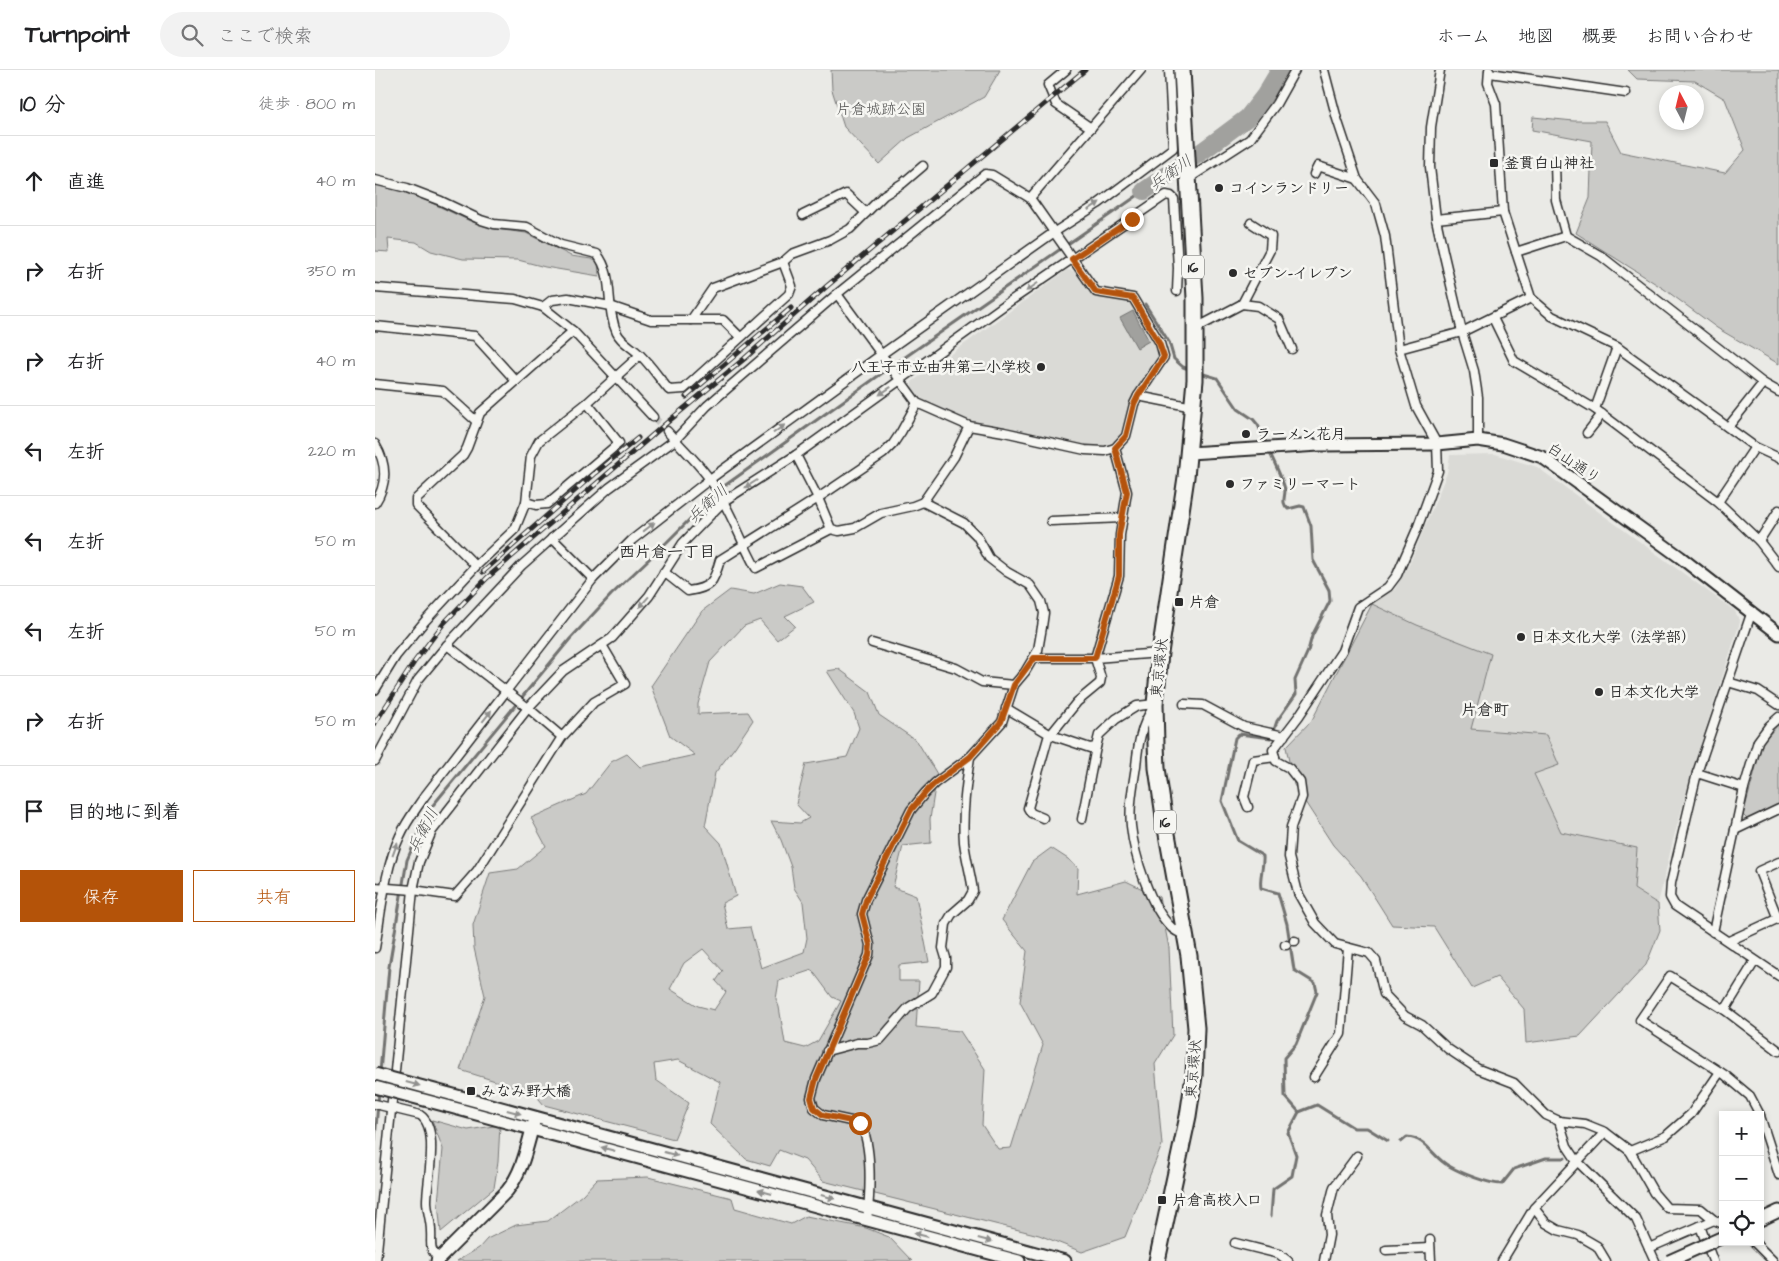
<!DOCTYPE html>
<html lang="ja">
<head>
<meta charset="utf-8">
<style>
  body { margin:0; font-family:"Architects Daughter","Klee One",sans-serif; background:#f2f2f2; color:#202124 }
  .controls { position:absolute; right:15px; bottom:15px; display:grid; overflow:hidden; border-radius:0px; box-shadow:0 2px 8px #0003 }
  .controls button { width:45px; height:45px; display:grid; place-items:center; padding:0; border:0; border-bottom:1px solid #e0e0e0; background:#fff; color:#202124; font:25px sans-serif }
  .compass { position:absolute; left:1284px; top:15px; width:45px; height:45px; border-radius:50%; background:#fff; box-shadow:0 2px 8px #0003; rotate:353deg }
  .stop { position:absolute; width:15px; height:15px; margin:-11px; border:4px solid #b45309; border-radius:50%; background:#fff }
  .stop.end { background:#b45309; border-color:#fff; box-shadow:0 1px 5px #0008 }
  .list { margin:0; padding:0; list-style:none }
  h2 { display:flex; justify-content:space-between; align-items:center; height:65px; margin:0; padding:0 20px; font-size:21px }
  h2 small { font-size:16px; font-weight:400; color:#757577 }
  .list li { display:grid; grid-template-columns:32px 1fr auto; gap:15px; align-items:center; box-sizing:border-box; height:90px; padding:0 20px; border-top:1px solid #e0e0e0 }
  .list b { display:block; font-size:19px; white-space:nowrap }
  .list em { font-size:16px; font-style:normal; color:#757577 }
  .actions { display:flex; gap:10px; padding:15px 20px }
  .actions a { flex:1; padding:11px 0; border:1px solid #b45309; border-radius:0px; text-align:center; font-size:18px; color:#b45309 }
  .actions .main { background:#b45309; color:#fff }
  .icon { flex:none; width:28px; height:28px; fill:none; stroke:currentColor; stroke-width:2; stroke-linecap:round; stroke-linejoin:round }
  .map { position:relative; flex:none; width:1404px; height:1191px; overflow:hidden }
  header { display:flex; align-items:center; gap:30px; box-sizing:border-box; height:70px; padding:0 25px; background:#fff; border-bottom:1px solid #e0e0e0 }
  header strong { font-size:24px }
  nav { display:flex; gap:28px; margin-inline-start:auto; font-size:18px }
  .search { width:350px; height:45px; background:#f2f2f2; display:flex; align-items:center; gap:12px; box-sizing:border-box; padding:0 18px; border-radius:28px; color:#757577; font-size:19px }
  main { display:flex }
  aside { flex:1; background:#fff }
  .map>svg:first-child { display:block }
</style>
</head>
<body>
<header>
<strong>Turnpoint</strong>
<div class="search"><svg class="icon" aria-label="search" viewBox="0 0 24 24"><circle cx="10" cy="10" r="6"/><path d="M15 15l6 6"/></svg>ここで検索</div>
<nav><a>ホーム</a><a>地図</a><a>概要</a><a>お問い合わせ</a></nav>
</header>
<main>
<aside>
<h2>10 分<small>徒歩 · 800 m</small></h2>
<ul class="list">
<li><svg class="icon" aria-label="ahead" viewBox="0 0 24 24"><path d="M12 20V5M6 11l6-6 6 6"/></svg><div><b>直進</b></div><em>40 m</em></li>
<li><svg class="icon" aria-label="right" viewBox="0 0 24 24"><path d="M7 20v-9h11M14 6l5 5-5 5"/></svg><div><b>右折</b></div><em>350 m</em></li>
<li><svg class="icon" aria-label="right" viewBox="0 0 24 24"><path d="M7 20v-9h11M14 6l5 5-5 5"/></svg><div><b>右折</b></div><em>40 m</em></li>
<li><svg class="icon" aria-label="left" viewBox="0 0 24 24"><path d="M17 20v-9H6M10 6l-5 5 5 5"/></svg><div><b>左折</b></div><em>220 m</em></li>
<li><svg class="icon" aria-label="left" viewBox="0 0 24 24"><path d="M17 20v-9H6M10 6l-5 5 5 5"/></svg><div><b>左折</b></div><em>50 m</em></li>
<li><svg class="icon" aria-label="left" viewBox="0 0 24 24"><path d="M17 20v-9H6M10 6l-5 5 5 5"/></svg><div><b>左折</b></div><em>50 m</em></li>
<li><svg class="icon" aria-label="right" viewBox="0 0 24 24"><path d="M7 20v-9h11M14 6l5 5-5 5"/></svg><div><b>右折</b></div><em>50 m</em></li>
<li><svg class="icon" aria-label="arrive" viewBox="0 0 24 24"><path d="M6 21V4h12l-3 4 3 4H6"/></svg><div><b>目的地に到着</b></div></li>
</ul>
<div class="actions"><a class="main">保存</a><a>共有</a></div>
</aside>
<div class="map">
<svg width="1404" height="1191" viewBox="0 0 1404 1191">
  <rect width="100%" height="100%" fill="#eaeae6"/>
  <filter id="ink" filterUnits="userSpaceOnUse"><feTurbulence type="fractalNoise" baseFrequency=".02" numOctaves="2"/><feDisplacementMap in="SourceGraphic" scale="10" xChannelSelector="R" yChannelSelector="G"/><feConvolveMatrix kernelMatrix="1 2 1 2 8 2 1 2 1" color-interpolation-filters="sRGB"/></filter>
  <g filter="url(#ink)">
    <g fill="#dadad6">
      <polygon points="692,200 699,201 716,225 753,232 760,236 785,282 757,327 745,364 739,371 730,375 715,377 596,351 548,330 537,318 537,312"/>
      <polygon points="1120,384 1162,397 1360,541 1365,552 1321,689 1298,770 1283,834 1259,819 1262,778 1186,762 1159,703 1095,659 1035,552 997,534 1020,519 1035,493 1072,403 1075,385"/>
    </g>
    <g fill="#cacac7" stroke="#7a7a79" fill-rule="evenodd">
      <polygon points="456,0 625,0 609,27 533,68 504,94 469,57 457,20"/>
      <polygon points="1253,0 1404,0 1404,294 1342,258 1289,219 1201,163 1215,128 1217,71 1157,60 1158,47 1199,51 1230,51 1246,82 1350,103 1370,80 1350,29 1320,11 1262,9"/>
      <polygon points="0,114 29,120 95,151 120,159 151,163 196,186 216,189 223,192 224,206 170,197 143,190 88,189 56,181 41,172 13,169 14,182 0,181"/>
      <path d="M405,513L427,516L439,532L410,546L420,556L402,570L385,550L369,556L335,592L323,634V644L373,642L378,650L360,677L340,703L330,756L346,773L361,826L347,833L353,859L375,857L386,898L429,882L432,868L428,832L419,818L416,797L406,770L396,751L425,753L434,748L421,734L431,694L472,687L484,658L479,643L452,601L464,599L495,622L504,645L542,671L562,704L555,749L556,773L528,776L518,817L541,826L554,892L524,895V911H544L541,957L585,961L610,999L607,1055L623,1079L636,1078L668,975L645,932L652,881L627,850L657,792L676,778L693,789L703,798L702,824L751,811L784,827L794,878L798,965L780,994L787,1075L750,1167L707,1182L664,1165L448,1111L430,1090L404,1080L395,1096L371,1089L335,1054L345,1012L303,990L279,994L281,1010L314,1033L299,1069L169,1035L159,1023L85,1000L110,926L99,878L98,855L115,803L143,799L171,776L156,748L211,724L236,692L252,684L265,697L320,685L295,666L276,616L327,541L355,520L379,524ZM328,879L348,901L341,911L351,922L339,940L323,936L295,919L309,893ZM437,900L457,927L466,931L443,971L430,978L410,973L404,937L401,929L404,911Z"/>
      <polygon points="997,534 1042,555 1116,584 1096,659 1171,665 1184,695 1159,704 1186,762 1262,778 1259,819 1283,834 1285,860 1271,895 1205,966 1151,973 1149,939 1122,907 1097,918 1059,857 1017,855 986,806 958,775 919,715 911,677 937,650"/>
      <polygon points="1404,654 1404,734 1372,749 1368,745 1388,671"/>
      <polygon points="57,1050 93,1060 125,1055 123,1092 119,1118 66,1162 63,1133 68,1079"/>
      <polygon points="273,1107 357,1128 360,1138 416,1154 431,1146 491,1158 514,1167 537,1191 82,1191 104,1178 112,1169 141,1155 173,1151 207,1125 222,1109"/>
    </g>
    <polygon fill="#a1a19e" stroke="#727270" points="758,241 774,271 762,278 745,248"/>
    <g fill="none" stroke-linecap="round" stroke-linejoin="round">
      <g stroke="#727270" stroke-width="3">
        <polyline points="770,234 794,272 799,289 808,297 816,300"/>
        <polyline points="825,303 842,308 863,339 878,349 883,355 892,375"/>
        <path d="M894,381C898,390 909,412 910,420C910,428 906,433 913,439L925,436L929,437L936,456L938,490L954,520L955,531L937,566L933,581L920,610L921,624L902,651L899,660"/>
        <polyline points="5,1003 14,897 32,790 54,740 195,569 236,525 292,472 345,419 513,299 769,121"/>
        <polyline points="924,1042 942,1035 979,1058 992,1058 1013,1071"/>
        <polyline points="0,1070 4,1021"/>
        <path d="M1026,1072L1032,1067C1052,1068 1058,1088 1074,1096C1086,1103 1113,1114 1127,1114L1139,1099L1171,1088H1190"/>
        <path d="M896,1146L898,1119L917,1106L921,1085L913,1063L924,1042L910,1026L909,988L921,974L942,922L940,913L919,900L912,854L903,823L886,818C884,806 889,798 888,786L863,771L847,731L860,668L864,664L896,668"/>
      </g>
      <polyline stroke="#a1a19e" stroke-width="18" points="769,121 829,80 872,48 890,25 905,0"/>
      <polyline stroke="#c4c4c1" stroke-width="8" stroke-dasharray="8 4" stroke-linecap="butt" points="278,347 292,361"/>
      <defs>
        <g id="street">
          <polyline points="691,0 673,15 681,34 716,58"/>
          <polyline points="949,0 962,49 982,109 1001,134 1010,166 1024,279 1041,336 1062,374 1063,401 1042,459 1022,505 1013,517 983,537 967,581 924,646 898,680 901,691 914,698 925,712 927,727 916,757 914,787 923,823 940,853 960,874 994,883 1001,891 1009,924 1030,946 1047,955 1073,979 1103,999 1139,1013 1171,1045 1184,1051 1192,1076 1202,1091 1261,1149 1280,1191"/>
          <polyline points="1065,0 1056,57 1055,97 1061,149 1068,181 1087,262 1099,301 1103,327 1103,370"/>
          <polyline points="1114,0 1113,13 1121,34 1128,142 1156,228 1177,246 1242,277 1380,377 1404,388"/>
          <polyline points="1115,3 1251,23"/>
          <polyline points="1180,91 1181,130 1191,166"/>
          <polyline points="939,104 943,96 982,109"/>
          <polyline points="813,109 875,69 901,34 920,0"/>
          <path d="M0,110L32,118L66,131L106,150L119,154L152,157L186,175L222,184C240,206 230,238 242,263C246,272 257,277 264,284C275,294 284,308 294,320L309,319L414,224L417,216L408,192"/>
          <polyline points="655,128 766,0"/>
          <polyline points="428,145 471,124 491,143"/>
          <polyline points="1061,149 1128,142"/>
          <polyline points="1141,182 1191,166 1226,186 1388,313 1404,322"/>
          <polyline points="0,218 140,229 168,237 198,261 278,347"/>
          <polyline points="462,224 542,333 594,356 629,362 710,380 730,381 740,378 751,366 759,334 763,326 818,337"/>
          <polyline points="867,234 883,236 904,249 917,279"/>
          <polyline points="168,237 177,230 193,228 235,236 276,250 316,250 338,218 408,192 417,184 455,170 475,159 509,125 528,113 548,96"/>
          <polyline points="1118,248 1139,291 1220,339"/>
          <polyline points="316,250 348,250 365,267"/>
          <polyline points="0,256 100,266 141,311"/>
          <polyline points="821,258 867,234 895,180 896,166 876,153"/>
          <polyline points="1242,277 1220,339 1343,432 1384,471 1404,497"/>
          <polyline points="1024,279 1087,262 1156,228"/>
          <polyline points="0,314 68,321 101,351"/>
          <polyline points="1353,357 1388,313"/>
          <path d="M292,361C306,377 324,393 336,411C355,438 365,470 381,498L456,459"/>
          <polyline points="1212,363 1227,344"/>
          <path d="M0,374C12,394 13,413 0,433"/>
          <polyline points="421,385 443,428 456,459 464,461 480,458 506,443 538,436 548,432 579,387 594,356"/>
          <polyline points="151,432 161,435 172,434 244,373 212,333"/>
          <polyline points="1343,432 1380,377"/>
          <polyline points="676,451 748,448"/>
          <polyline points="177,468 218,509"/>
          <polyline points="1384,471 1404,440"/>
          <polyline points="101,496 41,435 41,429 88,385 92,378 105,343 198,261"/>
          <path d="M289,502L313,521C336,518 339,512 345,490L443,428L508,384L518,374L526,362L542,333"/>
          <polyline points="1377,541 1322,703 1296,813 1295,827 1300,836 1404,906"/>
          <polyline points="497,573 581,598 607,612 639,615"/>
          <polyline points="72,575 153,638 187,667"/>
          <polyline points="659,588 720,588 785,583"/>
          <polyline points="1353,612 1383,621 1404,635"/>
          <polyline points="0,620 21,586 50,551 101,496 140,459 151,432 156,386 164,371 212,333 265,285"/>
          <polyline points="809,634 828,635 869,657 909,666"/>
          <polyline points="631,638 676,665 715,678 721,677 724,665 741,649 762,636 780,634"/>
          <path d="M778,638C766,655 763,675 761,696C758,716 754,736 756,756C759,785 775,838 797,858C800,861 806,863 810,866"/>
          <polyline points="0,691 43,610 72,575 146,496 234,418 300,370 332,336 462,224 610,104 617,105 655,128 721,222 758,228 785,273 789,287 763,326"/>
          <polyline points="1322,703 1369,718"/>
          <polyline points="873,737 869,727 878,690 900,687"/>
          <polyline points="668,748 656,743 653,738 673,668 702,632 725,613 726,608 720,588 744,506 745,465 752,422 740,378"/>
          <polyline points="707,749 721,677"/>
          <polyline points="1360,760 1404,739"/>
          <polyline points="0,817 38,820 80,826 102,801 187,667 219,632 250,614 227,575"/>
          <polyline points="1403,849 1384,801 1404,792"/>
          <polyline points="1338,862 1369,718 1383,671 1394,656 1404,647"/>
          <polyline points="919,871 920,871"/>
          <polyline points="1354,871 1404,848"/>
          <polyline points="910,875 911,875"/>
          <path d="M0,878C6,843 10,797 25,766C31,752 41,739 49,727L218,509L257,470L335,409L507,284L678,163L723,134L798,78L794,0"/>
          <polyline points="1350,940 1380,891"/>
          <path d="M452,981L482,973H493L505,970L533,938L557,923L571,897V888L568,878L571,854L577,844L593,830L598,821C596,805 591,789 589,772C587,744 591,715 595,687"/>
          <polyline points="939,1007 966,964 973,878"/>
          <path d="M0,1034L45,1045C65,1058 52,1110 52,1131C52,1141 56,1151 56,1161C57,1175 53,1178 64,1189"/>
          <polyline points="1385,1045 1375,1026 1350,1005 1265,950 1295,906 1350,940 1404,981"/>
          <polyline points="1385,1046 1404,1105"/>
          <polyline points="1184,1051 1210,1054 1230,1062 1255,1081 1279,1123 1292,1138 1326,1139 1339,1150 1348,1154"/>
          <polyline points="1255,1081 1291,1066 1316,1044 1345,1002"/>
          <polyline points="1159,1138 1171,1153 1183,1160 1203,1165 1222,1176 1231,1191"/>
          <path d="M492,1150C495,1124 498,1075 485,1053L448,1045L439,1038L436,1028L441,1009L494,885L495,875L487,844L491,830L536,740L550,723L560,713L595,687L627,652L639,615L650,602L663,580L667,557L669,543L666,531L655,515L632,502L614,488L602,466L589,453L548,432"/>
          <polyline points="1325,1156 1338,1191"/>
          <polyline points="1055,1170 1056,1191"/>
          <polyline points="1379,1172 1398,1191"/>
          <polyline points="860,1173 904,1184 913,1191"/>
          <polyline points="1274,1178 1339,1150"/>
          <polyline points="1011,1180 1055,1178"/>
          <polyline points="1,1191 38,820 44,792 57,761 153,638 188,601 237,568 274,526 308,473 349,431 421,385 628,236 791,125 796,126 799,129 803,198 802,221"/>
          <polyline points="949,1191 954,1165 952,1145 959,1117 982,1086"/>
          <polyline points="1127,1191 1159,1138 1230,1062"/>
        </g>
        <g id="secondary">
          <polyline points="814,383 944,375 1062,374 1103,370 1128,374 1167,387 1305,487 1404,564"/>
          <polyline points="75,1024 690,1191"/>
          <polyline points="72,1036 644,1191"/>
          <polyline points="1385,1150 1404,1141"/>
          <path d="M62,1191L132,1121C148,1101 152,1076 159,1052"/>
        </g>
        <polyline id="highway" points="782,1191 813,1046 819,1006 821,958 814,886 790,753 782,698 781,674 780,634 785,583 811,407 820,310 820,228 807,0"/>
      </defs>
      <use href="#street" stroke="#2b2b2b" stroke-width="11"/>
      <use href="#secondary" stroke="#2b2b2b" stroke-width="15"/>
      <use href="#highway" stroke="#2b2b2b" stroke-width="19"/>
      <use href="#street" stroke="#f6f6f2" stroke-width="8"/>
      <use href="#secondary" stroke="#f6f6f2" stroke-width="11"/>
      <use href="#highway" stroke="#f6f6f2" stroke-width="15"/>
      <defs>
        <g id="rail">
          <polyline points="311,327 416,238"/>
          <polyline points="108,502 220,403 263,368"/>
          <polyline points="0,653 40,591 69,553 112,508 295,350 369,289 452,216 710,0"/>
        </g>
      </defs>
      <use href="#rail" stroke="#2b2b2b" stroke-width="5"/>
      <use href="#rail" stroke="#f6f6f2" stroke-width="3" stroke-dasharray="9" stroke-linecap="butt"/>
      <defs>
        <g id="secondary-bridge">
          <polyline points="0,1004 75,1024"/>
          <polyline points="0,1017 72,1036"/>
          <polyline points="1294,1191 1348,1167"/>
        </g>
      </defs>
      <use href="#secondary-bridge" stroke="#2b2b2b" stroke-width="15" stroke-linecap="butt"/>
      <use href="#secondary-bridge" stroke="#f6f6f2" stroke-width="11"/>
    </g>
    <defs><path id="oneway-solid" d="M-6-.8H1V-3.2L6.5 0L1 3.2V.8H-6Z" transform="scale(1.25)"/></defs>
    <g fill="#90908e">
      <use href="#oneway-solid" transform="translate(719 136) rotate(-34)"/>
      <use href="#oneway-solid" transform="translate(657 217) rotate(145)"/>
      <use href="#oneway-solid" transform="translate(510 321) rotate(146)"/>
      <use href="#oneway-solid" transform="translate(404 359) rotate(-36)"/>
      <use href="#oneway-solid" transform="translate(376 414) rotate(148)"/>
      <use href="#oneway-solid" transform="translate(274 457) rotate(-38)"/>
      <use href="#oneway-solid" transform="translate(269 532) rotate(131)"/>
      <use href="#oneway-solid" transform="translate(112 646) rotate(-52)"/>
      <use href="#oneway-solid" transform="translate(20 779) rotate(-70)"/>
      <use href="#oneway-solid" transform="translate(38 1014) rotate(15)"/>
      <use href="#oneway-solid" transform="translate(139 1042) rotate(15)"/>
      <use href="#oneway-solid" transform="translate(233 1079) rotate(-165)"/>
      <use href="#oneway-solid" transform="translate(296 1084) rotate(15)"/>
      <use href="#oneway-solid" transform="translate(390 1122) rotate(-165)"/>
      <use href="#oneway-solid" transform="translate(453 1127) rotate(15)"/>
      <use href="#oneway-solid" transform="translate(546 1165) rotate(-165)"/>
      <use href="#oneway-solid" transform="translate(610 1170) rotate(15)"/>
    </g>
  </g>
  <g fill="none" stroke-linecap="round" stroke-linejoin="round" filter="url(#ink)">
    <polyline stroke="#b45309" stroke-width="6" points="485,1053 448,1045 439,1038 436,1028 441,1009 494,885 495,875 487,844 491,830 536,740 550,723 560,713 595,687 626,652 639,615 659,588 720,588 744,506 744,465 752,422 740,378 751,366 759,334 763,326 789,287 784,273 758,228 721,222 697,189 757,149"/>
  </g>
  <g fill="#2b2b2b" stroke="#f6f6f2" stroke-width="2">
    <rect x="1114" y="88" width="10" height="10" rx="2.5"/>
    <circle cx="844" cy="118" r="5"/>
    <circle cx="858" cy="203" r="5"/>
    <circle cx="666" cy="297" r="5"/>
    <circle cx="871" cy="364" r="5"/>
    <circle cx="855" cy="414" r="5"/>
    <rect x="799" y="527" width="10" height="10" rx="2.5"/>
    <circle cx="1146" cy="567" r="5"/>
    <circle cx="1224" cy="622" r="5"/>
    <rect x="91" y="1016" width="10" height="10" rx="2.5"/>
    <rect x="782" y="1125" width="10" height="10" rx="2.5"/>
  </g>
  <g text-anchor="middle" stroke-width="5" stroke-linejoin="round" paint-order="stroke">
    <g fill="#f6f6f2" stroke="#686867" stroke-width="1">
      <rect x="807" y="185.5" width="22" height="23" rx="4"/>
      <rect x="779" y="740.5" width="22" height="23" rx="4"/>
    </g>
    <g font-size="14" font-weight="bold" fill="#2b2b2b">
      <text x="818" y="202">16</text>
      <text x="790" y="757">16</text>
    </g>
    <g font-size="15" fill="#535352" stroke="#f6f6f2">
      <text x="506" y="44">片倉城跡公園</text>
    </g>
    <g font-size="15" font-weight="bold" fill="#2b2b2b" stroke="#f6f6f2" text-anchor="start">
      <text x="1129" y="98">釜貫白山神社</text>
      <text x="854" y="123">コインランドリー</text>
      <text x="868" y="208">セブン-イレブン</text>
      <text x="656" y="302" text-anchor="end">八王子市立由井第二小学校</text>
      <text x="881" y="369">ラーメン花月</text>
      <text x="865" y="419">ファミリーマート</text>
      <text x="814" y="537">片倉</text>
      <text x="1156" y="572">日本文化大学（法学部）</text>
      <text x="1234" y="627">日本文化大学</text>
      <text x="106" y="1026">みなみ野大橋</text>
      <text x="797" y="1135">片倉高校入口</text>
    </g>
    <g font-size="15" fill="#2b2b2b" stroke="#f6f6f2">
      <text transform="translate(1199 393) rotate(34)" y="5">白山通り</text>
      <text transform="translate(784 598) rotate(-84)" y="5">東京環状</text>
      <text transform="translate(818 999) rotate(-85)" y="5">東京環状</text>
    </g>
    <g font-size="16" font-style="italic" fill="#545453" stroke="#f6f6f2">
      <text transform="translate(795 102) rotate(-35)" y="6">兵衛川</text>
      <text transform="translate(332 433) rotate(-42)" y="6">兵衛川</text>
      <text transform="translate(47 760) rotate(-63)" y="6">兵衛川</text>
    </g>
    <g font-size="16" font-weight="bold" fill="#2b2b2b" stroke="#f6f6f2">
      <text x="292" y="487">西片倉一丁目</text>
      <text x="1110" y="645">片倉町</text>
    </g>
  </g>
</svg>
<div class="controls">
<button>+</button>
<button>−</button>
<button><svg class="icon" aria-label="locate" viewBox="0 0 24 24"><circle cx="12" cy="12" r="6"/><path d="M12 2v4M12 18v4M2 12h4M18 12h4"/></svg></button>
</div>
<svg class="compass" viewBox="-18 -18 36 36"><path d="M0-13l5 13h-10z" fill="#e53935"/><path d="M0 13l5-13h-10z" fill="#757577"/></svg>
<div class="stop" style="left:485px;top:1053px"></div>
<div class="stop end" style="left:757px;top:149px"></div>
</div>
</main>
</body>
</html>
